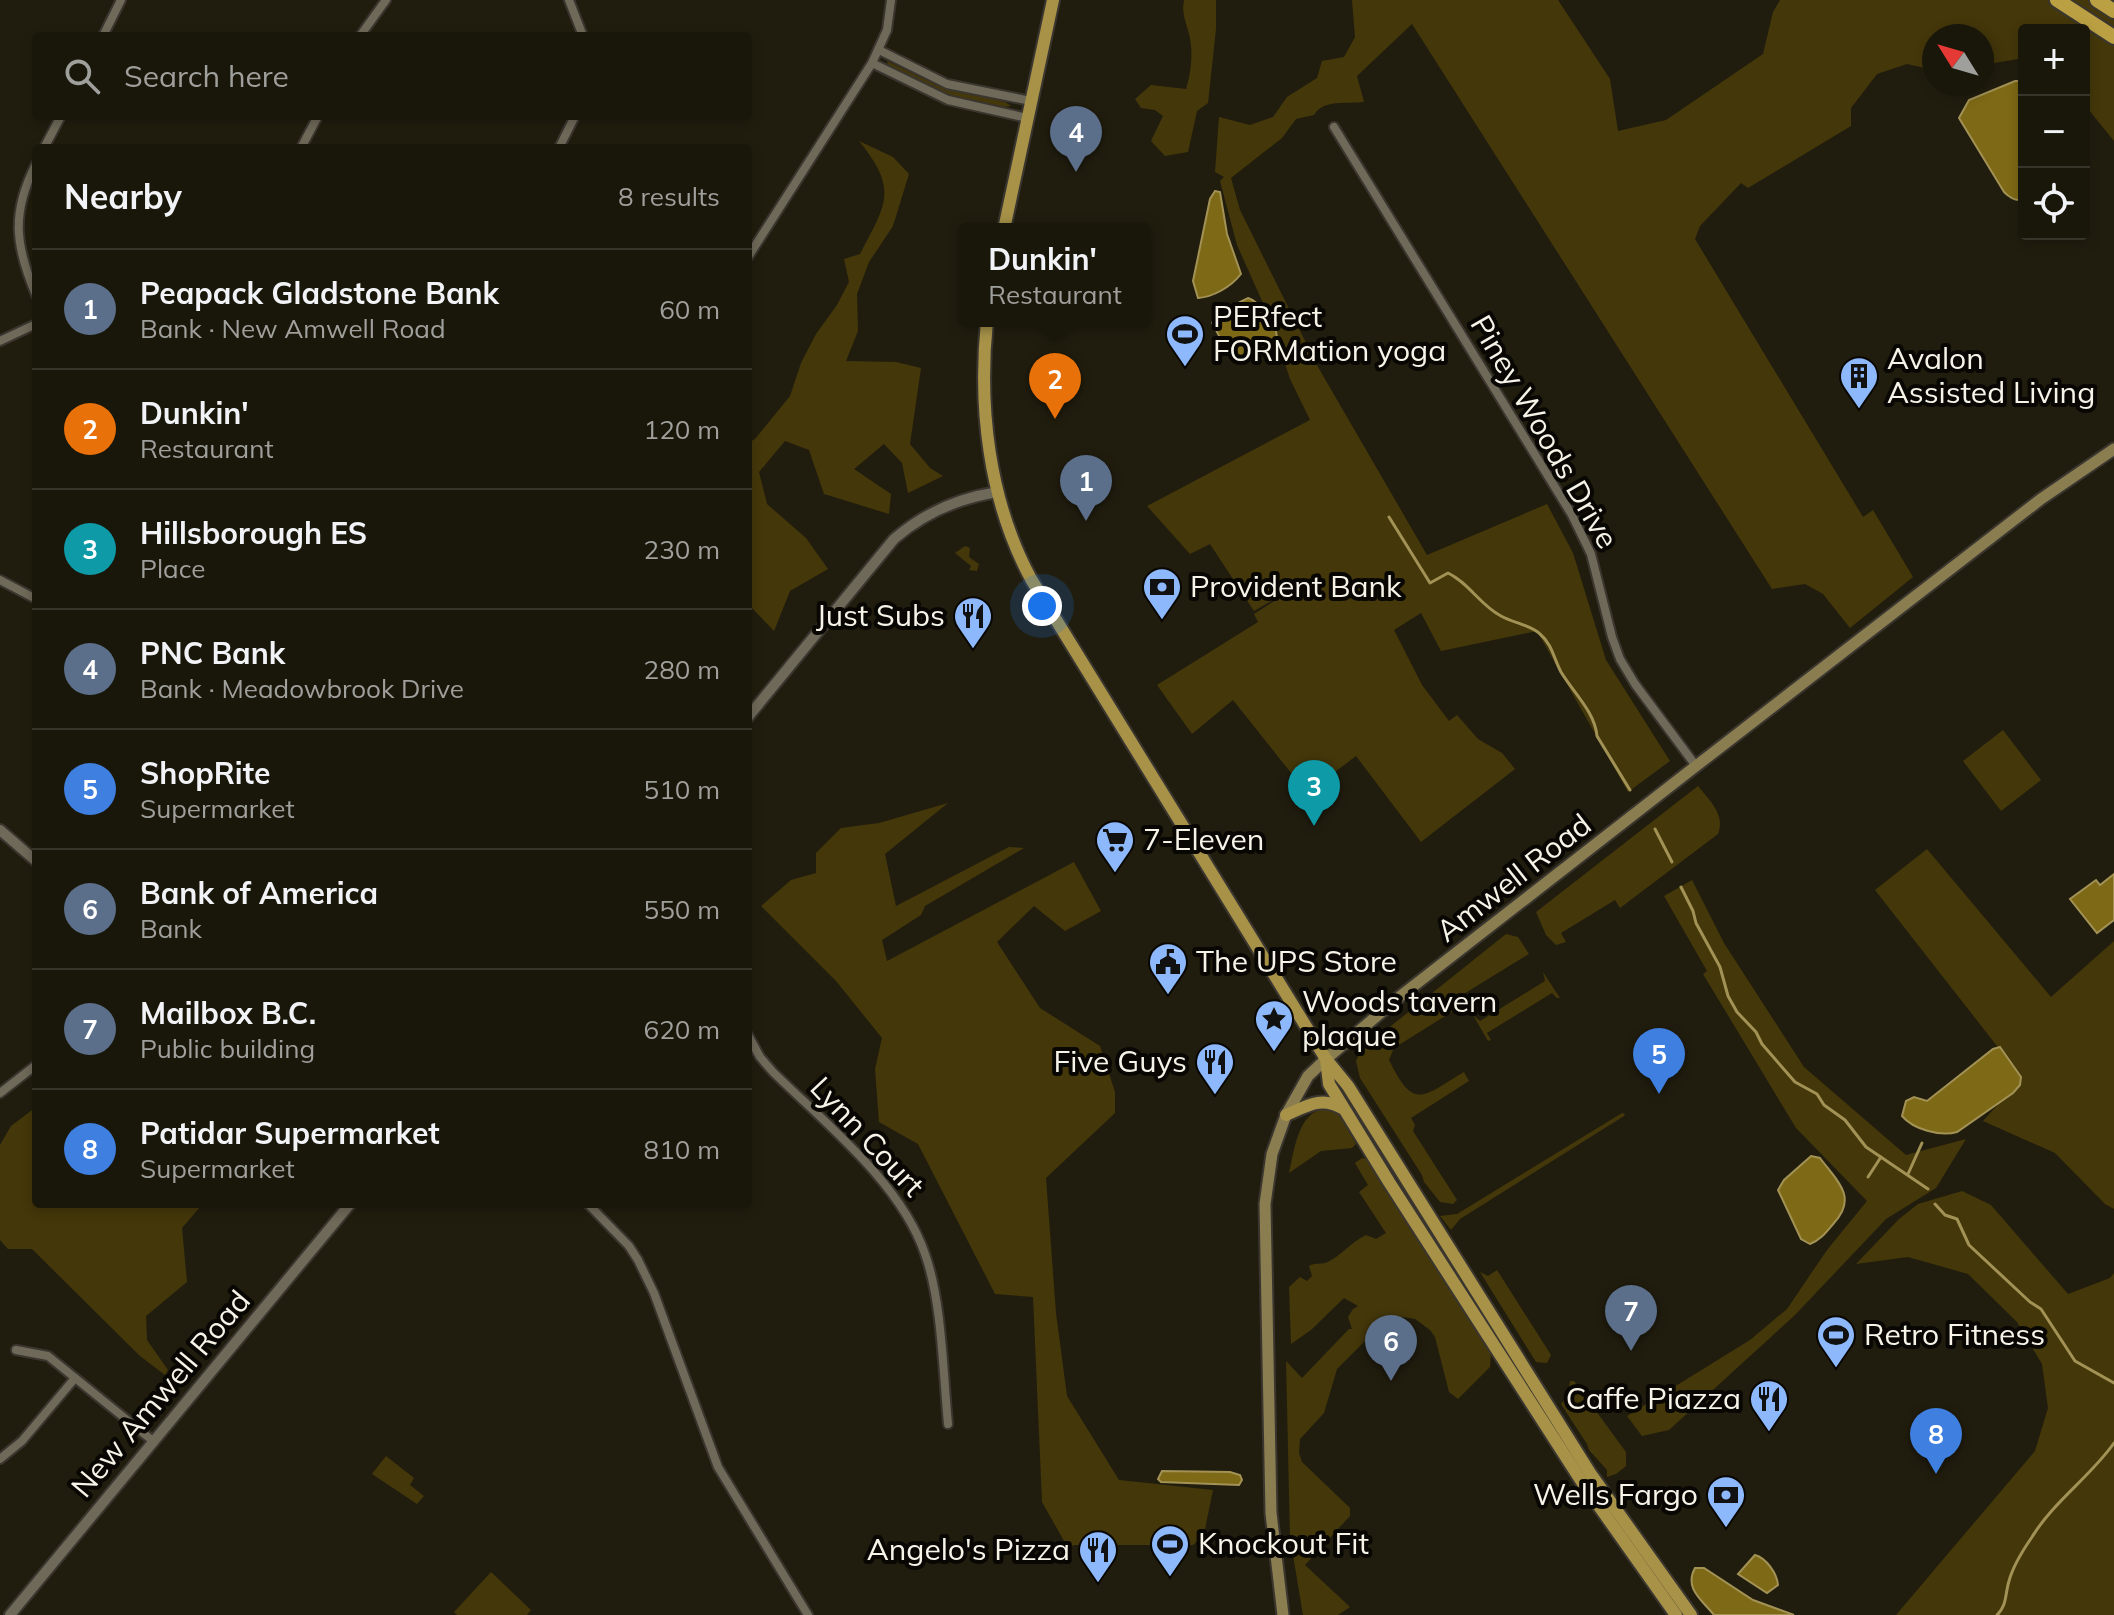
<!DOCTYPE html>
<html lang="en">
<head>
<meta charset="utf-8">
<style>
  body { margin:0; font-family:Mulish,sans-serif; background:#221f13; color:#f1f3f6 }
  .controls { position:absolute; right:24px; top:24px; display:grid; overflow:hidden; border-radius:8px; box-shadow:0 4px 12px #0003 }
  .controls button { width:72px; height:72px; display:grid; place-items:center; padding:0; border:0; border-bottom:2px solid #37352b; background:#19160a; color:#f1f3f6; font:40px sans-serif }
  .compass { position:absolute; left:1922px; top:24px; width:72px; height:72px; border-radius:50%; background:#19160a; box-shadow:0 4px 12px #0003; rotate:307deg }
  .you { position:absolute; left:1042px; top:606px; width:28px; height:28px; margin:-20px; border:6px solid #fff; border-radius:50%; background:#1a73e8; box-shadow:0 0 0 12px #1a73e833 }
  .badge { display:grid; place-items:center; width:52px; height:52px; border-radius:50%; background:#8c9099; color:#fff; font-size:26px; font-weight:700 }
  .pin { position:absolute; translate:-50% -66px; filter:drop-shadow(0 2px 4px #0008) }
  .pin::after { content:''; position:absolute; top:42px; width:28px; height:24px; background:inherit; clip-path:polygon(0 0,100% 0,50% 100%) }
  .popup { position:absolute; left:959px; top:223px; width:192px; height:104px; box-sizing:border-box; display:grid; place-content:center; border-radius:8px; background:#19160a; filter:drop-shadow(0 2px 6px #0005); font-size:26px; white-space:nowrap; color:#9f9f9c }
  .popup b { font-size:30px; color:#f1f3f6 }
  .popup::after { content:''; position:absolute; left:50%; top:100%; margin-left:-16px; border:16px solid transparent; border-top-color:#19160a }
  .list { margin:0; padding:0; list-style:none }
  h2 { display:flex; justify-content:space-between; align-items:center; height:104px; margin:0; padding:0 32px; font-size:34px }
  h2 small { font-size:26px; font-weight:400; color:#9f9f9c }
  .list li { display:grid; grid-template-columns:52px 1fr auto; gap:24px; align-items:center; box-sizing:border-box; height:120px; padding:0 32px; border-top:2px solid #37352b }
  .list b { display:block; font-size:30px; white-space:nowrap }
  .list p { margin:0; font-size:26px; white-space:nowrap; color:#9f9f9c }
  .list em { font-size:26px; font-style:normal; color:#9f9f9c }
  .icon { flex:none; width:44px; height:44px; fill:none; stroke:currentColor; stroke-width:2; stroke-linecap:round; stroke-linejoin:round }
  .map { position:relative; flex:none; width:2114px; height:1615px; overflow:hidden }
  .search { position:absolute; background:#19160a; box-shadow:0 4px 12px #0003; left:32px; top:32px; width:720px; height:88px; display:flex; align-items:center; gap:20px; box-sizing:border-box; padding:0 28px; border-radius:8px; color:#9f9f9c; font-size:30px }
  .panel { position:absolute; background:#19160a; box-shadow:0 4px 12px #0003; left:32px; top:144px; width:720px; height:1064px; border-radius:8px }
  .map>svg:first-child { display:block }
</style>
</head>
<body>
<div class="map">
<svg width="2114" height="1615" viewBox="0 0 2114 1615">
  <rect width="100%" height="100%" fill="#211d0e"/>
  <g fill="#44370a">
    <path d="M1184,0H1216V29L1208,103L1197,111L1188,152L1165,156L1151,141L1163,116L1155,110L1141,108L1135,99L1151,85L1186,89C1191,73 1193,56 1190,38C1187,24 1181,14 1184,0Z"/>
    <path d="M1352,0H1558L1610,79L1618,131L1666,120L1763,54L1773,12L1780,0H2114V141L2084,104V30H2024V58L1982,65V36H1934V70L1907,64L1877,74L1851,108V126L1748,188L1741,183L1700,226L1695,239L1863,517L1873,510L1913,577L1850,628L1823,594L1805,584L1772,589L1412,24L1357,76L1364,102C1347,104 1323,99 1314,115L1296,119L1282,138L1231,178L1240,210L1318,367L1427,555L1547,504L1573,553L1606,660L1670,761L1628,792L1537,631L1441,651L1421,613L1394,630L1422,685L1449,721L1457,715L1478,739L1502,753L1515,769L1421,842L1356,756L1307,793L1233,700L1192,734L1157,685L1258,622L1254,614L1304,582L1254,611L1210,544L1190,554L1147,506L1310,420L1290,379L1271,321L1237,245L1220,181L1224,177L1215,172L1219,117L1250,125L1273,117L1287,97L1317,78L1322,61L1344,57L1355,37Z"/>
    <polygon points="887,61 939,86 1005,102 1011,106 1005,107 941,93 888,66"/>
    <path d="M859,141L893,157L909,174L893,226L869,262L857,294L858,331L846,361L896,362L921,368L910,444L930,468L943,476L908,493L902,463L884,444L854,469L891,494L889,514L824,494L809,450L785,441L759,472L767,504L806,538L828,569L790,591L774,631L748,604V443L755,439L790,396L801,363L816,334L837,305L849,282L844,259L860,254C887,203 898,189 859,141Z"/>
    <polygon points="965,546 970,548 969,557 979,564 977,571 969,570 971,566 955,553"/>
    <polygon points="2003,730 2041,780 2001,811 1963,761"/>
    <path d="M1698,786C1709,800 1726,815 1718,834L1620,908L1615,900L1561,933L1566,942L1556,945L1546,935L1536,912Z"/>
    <polygon points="948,803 885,854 896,906 1009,847 1024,848 925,906 921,915 882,940 887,961 1074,862 1101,911 1065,931 1034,906 997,942 1040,1008 1100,1046 1115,1092 1115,1113 1046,1178 1056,1313 1067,1396 1119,1480 1213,1490 1204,1534 1193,1545 1074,1545 1068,1548 1042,1502 1033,1297 995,1294 918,1144 879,1122 875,1069 882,1038 836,981 761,906 791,880 816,873 816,853 841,828 879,823"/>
    <polygon points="1927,849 2051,997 2114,941 2114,1209 2105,1204 2055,1153 1983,1121 2022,1078 1875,890"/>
    <polygon points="1692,880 1724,943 1804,1067 1906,1155 1966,1139 1936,1188 1886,1219 1795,1315 1669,1430 1642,1436 1627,1416 1750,1340 1787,1309 1827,1250 1867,1201 1796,1128 1703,974 1707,971 1664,896"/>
    <path d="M1506,934L1518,937L1529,954L1462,995L1466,1003L1394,1048L1389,1060C1414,1111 1422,1097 1464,1072L1469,1081L1411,1118L1415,1125L1413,1131L1457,1200L1453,1204L1440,1202L1424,1182L1422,1175L1360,1078L1356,1061L1361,1050Z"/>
    <polygon points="1543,972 1560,998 1557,998 1552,993 1487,1033 1491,1040 1488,1041 1473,1015 1480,1021 1545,981"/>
    <path d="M1326,1106L1338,1113L1356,1144L1352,1148L1321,1151L1289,1173C1294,1152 1298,1111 1325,1109Z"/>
    <polygon points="36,1107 36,1204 199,1204 200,1207 182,1228 187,1282 146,1316 147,1340 168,1370 165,1375 140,1356 32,1249 8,1249 0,1240 0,1145 11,1126"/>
    <polygon points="1622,1113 1625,1114 1624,1116 1460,1219 1451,1230 1440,1216 1457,1214"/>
    <path d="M1362,1158L1368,1159L1491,1353L1490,1367L1458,1399L1449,1392L1435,1337L1430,1330L1415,1319L1403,1317L1390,1319L1381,1325L1337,1369L1324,1413L1300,1439L1299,1453L1302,1462L1350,1508V1516L1305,1565L1350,1607L1338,1615H1303L1290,1537L1286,1361L1302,1378L1349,1329H1352L1348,1317L1353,1309L1358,1306L1344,1298L1311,1330L1291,1344L1289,1287L1300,1277L1307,1281L1312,1276L1309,1266C1316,1262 1322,1265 1328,1262C1342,1255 1351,1242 1366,1235L1376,1239L1386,1233L1359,1192L1368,1185L1355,1163Z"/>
    <polygon points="1962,1191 1991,1205 2068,1294 2110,1278 2114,1273 2114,1615 1896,1615 2035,1451 2048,1408 2042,1364 2017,1322 1968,1274 1908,1257 1856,1264 1899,1219 1918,1204"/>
    <polygon points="1497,1270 1551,1355 1547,1363 1536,1362 1480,1272 1488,1276"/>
    <polygon points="1570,1381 1574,1381 1626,1452 1626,1466 1616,1474 1607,1477 1607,1470 1589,1450 1587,1444 1561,1404 1567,1397"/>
    <polygon points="386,1456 414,1478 410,1485 424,1496 417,1504 372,1474"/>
    <polygon points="491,1572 531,1610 527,1615 457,1615 454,1612"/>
  </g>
  <g fill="#7e6916" stroke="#a29255" stroke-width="2">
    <path d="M2015,81H2024V199C2016,202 2010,198 2004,192L1959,118L1969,100Z"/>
    <path d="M1215,191L1220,192L1227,234L1241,274C1231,287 1213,297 1198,298L1193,281L1210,199Z"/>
    <path d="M1248,298C1259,301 1281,329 1276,341C1272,351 1251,358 1242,361C1226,355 1220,336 1212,323L1216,314Z"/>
    <polygon points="2114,874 2114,920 2097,933 2070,899 2096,880 2100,885"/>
    <path d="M2000,1047L2021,1077L2020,1085L2013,1093L1957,1132C1940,1137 1913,1129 1902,1116L1906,1101L1914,1097L1927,1101L1993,1049Z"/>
    <path d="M1811,1156L1820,1158C1837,1181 1858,1197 1834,1223C1827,1231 1821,1240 1810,1244L1801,1239L1778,1190L1784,1180Z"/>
    <polygon points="1162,1471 1230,1472 1240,1475 1242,1480 1239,1485 1161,1482 1158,1479"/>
    <path d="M1755,1555C1766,1558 1777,1573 1778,1585L1767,1593L1738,1574Z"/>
    <path d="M1695,1568H1704L1753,1600L1794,1615H1714C1701,1599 1684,1588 1695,1568Z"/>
  </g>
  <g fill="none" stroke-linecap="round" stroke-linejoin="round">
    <g stroke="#a29255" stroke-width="3">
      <path d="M1389,517L1430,583L1448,573C1469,583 1480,605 1501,616C1513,623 1531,625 1540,634C1552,644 1554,659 1561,672C1573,692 1595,712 1597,736L1630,790"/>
      <polyline points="1655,829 1672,862"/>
      <polyline points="1681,887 1693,911 1696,923 1720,967 1728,996 1737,1012 1756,1032 1762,1044 1795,1082 1817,1094 1824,1105 1845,1120 1866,1147 1928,1189"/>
      <polyline points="1908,1174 1922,1143"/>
      <polyline points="1868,1177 1881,1157"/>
      <polyline points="1935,1204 1945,1215 1957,1219 1969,1245 2030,1302 2041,1309 2075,1361 2114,1383"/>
      <path d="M1997,1615C2007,1606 2005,1594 2009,1581C2013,1566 2023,1550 2032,1537C2054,1501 2090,1477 2114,1443"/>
    </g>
    <defs>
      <g id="minor">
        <polyline points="569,0 583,36"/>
        <polyline points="103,36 121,0"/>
        <polyline points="360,36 386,0"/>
        <polyline points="879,50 947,84 1031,101"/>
        <polyline points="872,63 948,100 1027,118"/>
        <polyline points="1334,127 1572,515 1591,554 1612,637 1620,659 1635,684 1696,766"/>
        <polyline points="44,148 61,116"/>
        <polyline points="301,148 318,116"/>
        <polyline points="559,148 575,116"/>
        <path d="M36,164C11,213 15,245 36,295"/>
        <polyline points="748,257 872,63 887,30 891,0"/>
        <polyline points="0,341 36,324"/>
        <polyline points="0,580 36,599"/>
        <path d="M748,1035L760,1057L773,1072C826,1124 901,1183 925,1254C942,1301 943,1373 948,1424"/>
        <polyline points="0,1093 36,1065"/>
        <polyline points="588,1204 629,1246 638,1260 654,1293 718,1467 808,1615"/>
        <polyline points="16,1350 48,1356 153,1441"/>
        <polyline points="0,1459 22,1441 75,1378"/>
      </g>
      <g id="tertiary">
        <path d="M748,717L894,539C924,513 958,498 998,492"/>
        <polyline points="0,830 36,861"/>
        <polyline points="10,1615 350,1204"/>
      </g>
      <polyline id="secondary" points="1283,1615 1271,1513 1265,1204 1272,1154 1286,1115 1308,1076 1326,1059 1398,998 1696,766 2041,499 2114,449"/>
      <g id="primary">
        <polyline points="1004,229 1053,0"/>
        <path d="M987,321C978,408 989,501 1031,579L1326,1059L1348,1086L1590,1473L1691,1615"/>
        <polyline points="1326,1059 1329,1084 1389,1182 1582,1482 1676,1615"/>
        <path d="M1286,1115C1307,1106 1321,1096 1342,1108"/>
      </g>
      <g id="trunk">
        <polyline points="2057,0 2114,37"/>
        <polyline points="2097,0 2114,11"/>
      </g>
    </defs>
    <use href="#minor" stroke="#3a362f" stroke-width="12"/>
    <use href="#tertiary" stroke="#3a362f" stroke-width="14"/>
    <use href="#secondary" stroke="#3a362f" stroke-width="15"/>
    <use href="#primary" stroke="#3a362f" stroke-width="16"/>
    <use href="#trunk" stroke="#3a362f" stroke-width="18"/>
    <use href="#minor" stroke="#6e6958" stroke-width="8"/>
    <use href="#tertiary" stroke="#6e6958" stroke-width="10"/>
    <use href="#secondary" stroke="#8a7d50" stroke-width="11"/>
    <use href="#primary" stroke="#a79248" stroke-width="12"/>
    <use href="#trunk" stroke="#baa042" stroke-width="14"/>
  </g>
  <defs>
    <symbol id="stadium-pin" viewBox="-11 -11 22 30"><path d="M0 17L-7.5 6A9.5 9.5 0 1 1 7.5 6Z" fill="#8db9fc" stroke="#090703"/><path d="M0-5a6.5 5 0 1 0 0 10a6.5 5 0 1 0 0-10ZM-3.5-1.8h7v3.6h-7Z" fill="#111"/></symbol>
    <symbol id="building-pin" viewBox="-11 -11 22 30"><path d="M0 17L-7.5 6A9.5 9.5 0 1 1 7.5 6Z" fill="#8db9fc" stroke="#090703"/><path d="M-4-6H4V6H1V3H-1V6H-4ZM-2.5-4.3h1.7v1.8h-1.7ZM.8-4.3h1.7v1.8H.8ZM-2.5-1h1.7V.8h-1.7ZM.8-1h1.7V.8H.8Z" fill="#111"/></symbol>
    <symbol id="bank-pin" viewBox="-11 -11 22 30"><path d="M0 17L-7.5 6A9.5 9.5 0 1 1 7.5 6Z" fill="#8db9fc" stroke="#090703"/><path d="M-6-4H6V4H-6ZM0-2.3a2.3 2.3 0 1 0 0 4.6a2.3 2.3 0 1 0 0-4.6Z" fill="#111"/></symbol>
    <symbol id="restaurant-pin" viewBox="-11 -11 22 30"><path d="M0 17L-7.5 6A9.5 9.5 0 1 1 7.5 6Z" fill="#8db9fc" stroke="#090703"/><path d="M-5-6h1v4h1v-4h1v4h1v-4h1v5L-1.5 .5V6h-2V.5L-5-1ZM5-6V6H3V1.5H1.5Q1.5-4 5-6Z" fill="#111"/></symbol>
    <symbol id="supermarket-pin" viewBox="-11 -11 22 30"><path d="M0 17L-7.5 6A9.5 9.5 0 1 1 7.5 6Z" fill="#8db9fc" stroke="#090703"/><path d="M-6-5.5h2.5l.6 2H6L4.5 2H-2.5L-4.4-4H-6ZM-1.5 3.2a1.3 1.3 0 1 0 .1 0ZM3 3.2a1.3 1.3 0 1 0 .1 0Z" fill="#111"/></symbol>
    <symbol id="civic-pin" viewBox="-11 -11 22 30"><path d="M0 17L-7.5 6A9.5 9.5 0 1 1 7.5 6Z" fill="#8db9fc" stroke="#090703"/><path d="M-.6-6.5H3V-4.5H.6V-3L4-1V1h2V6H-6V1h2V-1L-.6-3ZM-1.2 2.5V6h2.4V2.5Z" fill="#111"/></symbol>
    <symbol id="sight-pin" viewBox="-11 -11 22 30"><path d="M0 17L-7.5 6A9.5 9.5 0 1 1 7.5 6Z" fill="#8db9fc" stroke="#090703"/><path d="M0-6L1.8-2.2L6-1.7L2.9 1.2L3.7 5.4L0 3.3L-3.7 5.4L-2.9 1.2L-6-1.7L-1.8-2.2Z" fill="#111"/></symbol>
  </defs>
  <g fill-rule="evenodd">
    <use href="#stadium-pin" x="1163" y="312" width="44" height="60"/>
    <use href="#building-pin" x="1837" y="354" width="44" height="60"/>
    <use href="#bank-pin" x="1140" y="565" width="44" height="60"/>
    <use href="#restaurant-pin" x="951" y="594" width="44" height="60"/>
    <use href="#supermarket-pin" x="1093" y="818" width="44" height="60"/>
    <use href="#civic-pin" x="1146" y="940" width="44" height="60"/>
    <use href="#sight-pin" x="1252" y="997" width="44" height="60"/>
    <use href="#restaurant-pin" x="1193" y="1040" width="44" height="60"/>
    <use href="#stadium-pin" x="1814" y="1313" width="44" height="60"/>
    <use href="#restaurant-pin" x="1747" y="1377" width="44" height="60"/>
    <use href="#bank-pin" x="1704" y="1473" width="44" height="60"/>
    <use href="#stadium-pin" x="1148" y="1522" width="44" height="60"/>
    <use href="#restaurant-pin" x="1076" y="1528" width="44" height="60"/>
  </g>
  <g text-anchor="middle" stroke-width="8" stroke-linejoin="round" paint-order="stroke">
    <g font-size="30" fill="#f6f3e9" stroke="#090703" text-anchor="start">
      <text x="1213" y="327">PERfect<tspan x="1213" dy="34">FORMation yoga</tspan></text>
      <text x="1887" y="369">Avalon<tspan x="1887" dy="34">Assisted Living</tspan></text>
      <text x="1190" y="597">Provident Bank</text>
      <text x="945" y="626" text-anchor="end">Just Subs</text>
      <text x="1143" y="850">7-Eleven</text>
      <text x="1196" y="972">The UPS Store</text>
      <text x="1302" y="1012">Woods tavern<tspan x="1302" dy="34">plaque</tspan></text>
      <text x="1187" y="1072" text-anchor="end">Five Guys</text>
      <text x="1864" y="1345">Retro Fitness</text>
      <text x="1741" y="1409" text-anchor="end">Caffe Piazza</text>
      <text x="1698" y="1505" text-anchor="end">Wells Fargo</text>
      <text x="1198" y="1554">Knockout Fit</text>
      <text x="1070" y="1560" text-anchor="end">Angelo's Pizza</text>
    </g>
    <g font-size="30" fill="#f6f3e9" stroke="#090703">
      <text transform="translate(1544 432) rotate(60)" y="10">Piney Woods Drive</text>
      <text transform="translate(1514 878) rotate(-38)" y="10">Amwell Road</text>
      <text transform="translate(867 1137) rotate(47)" y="10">Lynn Court</text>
      <text transform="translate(161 1394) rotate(-50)" y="10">New Amwell Road</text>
    </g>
  </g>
</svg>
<div class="controls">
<button>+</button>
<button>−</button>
<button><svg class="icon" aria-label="locate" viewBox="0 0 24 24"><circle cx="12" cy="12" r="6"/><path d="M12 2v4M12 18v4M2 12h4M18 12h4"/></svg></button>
</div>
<svg class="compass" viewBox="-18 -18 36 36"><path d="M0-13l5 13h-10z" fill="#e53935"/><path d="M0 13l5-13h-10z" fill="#9f9f9c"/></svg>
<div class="you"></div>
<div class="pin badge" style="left:1086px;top:521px;background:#5c6f8a">1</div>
<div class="pin badge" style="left:1055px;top:419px;background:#e8710a">2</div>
<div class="popup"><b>Dunkin'</b>Restaurant</div>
<div class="pin badge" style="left:1314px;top:826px;background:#0f9aa8">3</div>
<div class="pin badge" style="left:1076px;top:172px;background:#5c6f8a">4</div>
<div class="pin badge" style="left:1659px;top:1094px;background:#3f7fe0">5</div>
<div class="pin badge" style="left:1391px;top:1381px;background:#5c6f8a">6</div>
<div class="pin badge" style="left:1631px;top:1351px;background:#5c6f8a">7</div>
<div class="pin badge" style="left:1936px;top:1474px;background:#3f7fe0">8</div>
<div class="search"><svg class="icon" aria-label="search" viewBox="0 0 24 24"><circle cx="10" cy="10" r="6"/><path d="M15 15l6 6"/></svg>Search here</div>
<section class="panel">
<h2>Nearby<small>8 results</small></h2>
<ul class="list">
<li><span class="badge" style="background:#5c6f8a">1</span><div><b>Peapack Gladstone Bank</b><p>Bank · New Amwell Road</p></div><em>60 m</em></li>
<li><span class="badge" style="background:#e8710a">2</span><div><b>Dunkin'</b><p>Restaurant</p></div><em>120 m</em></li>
<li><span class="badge" style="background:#0f9aa8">3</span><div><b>Hillsborough ES</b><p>Place</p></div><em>230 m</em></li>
<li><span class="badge" style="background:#5c6f8a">4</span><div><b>PNC Bank</b><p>Bank · Meadowbrook Drive</p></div><em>280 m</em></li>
<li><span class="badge" style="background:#3f7fe0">5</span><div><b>ShopRite</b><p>Supermarket</p></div><em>510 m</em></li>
<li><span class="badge" style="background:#5c6f8a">6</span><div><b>Bank of America</b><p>Bank</p></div><em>550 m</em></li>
<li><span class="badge" style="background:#5c6f8a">7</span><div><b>Mailbox B.C.</b><p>Public building</p></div><em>620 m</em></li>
<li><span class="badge" style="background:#3f7fe0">8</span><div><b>Patidar Supermarket</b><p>Supermarket</p></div><em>810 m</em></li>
</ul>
</section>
</div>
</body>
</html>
